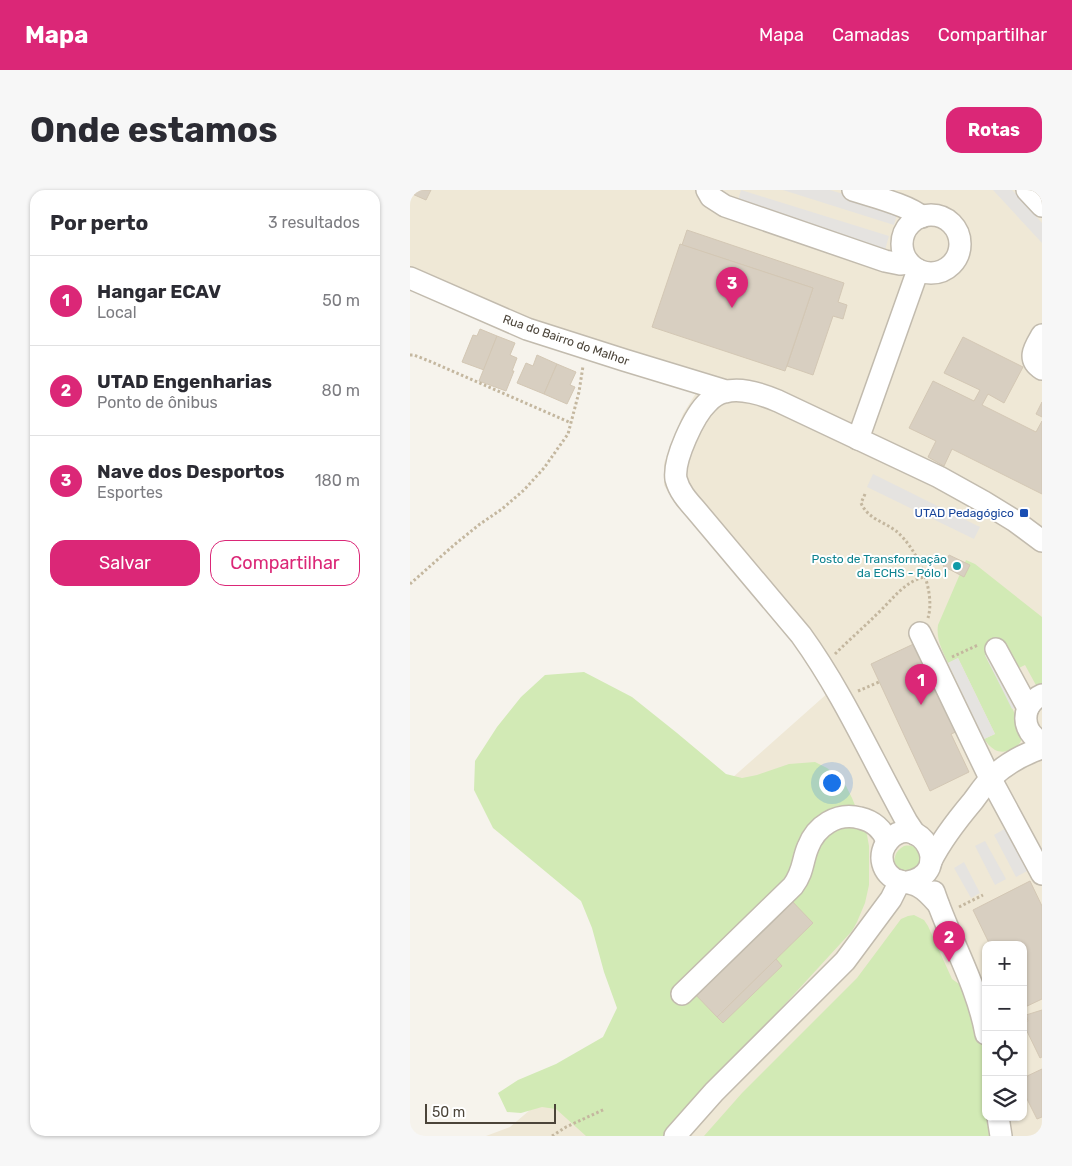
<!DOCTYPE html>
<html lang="pt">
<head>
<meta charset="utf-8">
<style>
  body { margin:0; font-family:Rubik,sans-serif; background:#f7f7f7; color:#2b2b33 }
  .controls { position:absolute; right:15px; bottom:15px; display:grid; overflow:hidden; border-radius:10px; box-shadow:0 1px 4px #0004 }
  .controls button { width:45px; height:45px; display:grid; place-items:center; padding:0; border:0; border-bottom:1px solid #e1e1e2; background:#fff; color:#2b2b33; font:25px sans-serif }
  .scale { position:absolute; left:15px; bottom:12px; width:131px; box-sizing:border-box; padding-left:5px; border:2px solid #4b4439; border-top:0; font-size:14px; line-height:18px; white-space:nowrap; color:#4b4439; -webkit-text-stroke:4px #fff; paint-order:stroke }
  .you { position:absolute; left:421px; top:592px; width:18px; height:18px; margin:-12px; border:4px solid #fff; border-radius:50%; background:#1a73e8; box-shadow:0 0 0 8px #1a73e833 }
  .badge { display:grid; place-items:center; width:32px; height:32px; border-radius:50%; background:#db2777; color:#fff; font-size:16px; font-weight:700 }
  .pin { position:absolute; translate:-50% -41px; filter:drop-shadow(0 1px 2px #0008) }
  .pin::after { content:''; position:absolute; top:26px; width:18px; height:15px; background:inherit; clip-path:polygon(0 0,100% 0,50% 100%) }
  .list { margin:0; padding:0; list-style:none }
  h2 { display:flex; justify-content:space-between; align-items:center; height:65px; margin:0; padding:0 20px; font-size:21px }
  h2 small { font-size:16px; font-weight:400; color:#7c7c81 }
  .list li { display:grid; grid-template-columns:32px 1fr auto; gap:15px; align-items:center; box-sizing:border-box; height:90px; padding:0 20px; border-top:1px solid #e1e1e2 }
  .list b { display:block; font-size:19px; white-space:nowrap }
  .list p { margin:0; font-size:16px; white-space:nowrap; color:#7c7c81 }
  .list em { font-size:16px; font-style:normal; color:#7c7c81 }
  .actions { display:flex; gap:10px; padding:15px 20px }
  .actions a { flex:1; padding:11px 0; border:1px solid #db2777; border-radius:15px; text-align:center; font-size:18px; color:#db2777 }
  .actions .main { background:#db2777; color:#fff }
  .icon { flex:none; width:28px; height:28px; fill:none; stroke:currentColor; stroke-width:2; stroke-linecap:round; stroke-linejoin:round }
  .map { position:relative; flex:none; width:632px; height:946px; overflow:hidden; border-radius:15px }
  header { display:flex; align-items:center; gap:30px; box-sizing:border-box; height:70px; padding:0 25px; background:#db2777; color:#fff }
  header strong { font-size:24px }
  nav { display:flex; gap:28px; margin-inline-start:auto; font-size:18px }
  .intro { display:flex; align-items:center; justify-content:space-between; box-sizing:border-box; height:120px; padding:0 30px }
  h1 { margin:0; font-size:35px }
  .button { padding:12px 22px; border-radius:15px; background:#db2777; color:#fff; font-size:18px; font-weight:700 }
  main { display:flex; gap:30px; padding:0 30px }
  aside { flex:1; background:#fff; border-radius:15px; box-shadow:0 1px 4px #0004 }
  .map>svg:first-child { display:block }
</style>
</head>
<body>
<header>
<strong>Mapa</strong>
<nav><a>Mapa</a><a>Camadas</a><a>Compartilhar</a></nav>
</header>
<div class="intro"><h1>Onde estamos</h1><a class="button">Rotas</a></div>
<main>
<aside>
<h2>Por perto<small>3 resultados</small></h2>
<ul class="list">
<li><span class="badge">1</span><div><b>Hangar ECAV</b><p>Local</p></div><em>50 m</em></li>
<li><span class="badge">2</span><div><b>UTAD Engenharias</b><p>Ponto de ônibus</p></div><em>80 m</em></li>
<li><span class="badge">3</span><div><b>Nave dos Desportos</b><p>Esportes</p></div><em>180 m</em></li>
</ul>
<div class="actions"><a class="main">Salvar</a><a>Compartilhar</a></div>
</aside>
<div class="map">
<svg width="632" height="946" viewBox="0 0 632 946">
  <rect width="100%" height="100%" fill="#f6f3ec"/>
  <path fill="#efe8d6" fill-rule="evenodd" d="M0,0H632V946H76L100,937L189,861L313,596L419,502L398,471L348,410L266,315L254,295V273L273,224L286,203L303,191L137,138L0,78ZM576,755H613V927H576Z"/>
  <g fill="#d2eab5">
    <path d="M556,370L565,374L632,427V496L627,497L615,475L605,480L575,465C586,488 601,511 609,535C610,538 612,543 612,546C612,558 595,565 585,560C580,557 577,553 574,549L585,544L548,468L538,473C532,460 526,449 528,435Z"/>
    <polygon points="174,482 222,507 267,543 316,584 332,588 347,585 379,574 405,572 417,578 427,586 436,596 442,608 457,645 459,656 459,695 455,713 447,732 442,741 254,946 176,946 146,919 132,917 111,923 97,922 88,903 108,890 146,874 193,847 207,818 194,782 182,738 171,711 83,638 64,600 65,571 87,537 111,507 135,485"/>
    <path d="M494,656C505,654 509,659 514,667L502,686L485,678C483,668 485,661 494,656Z"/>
    <polygon points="504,725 514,730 518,736 542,789 556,799 570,844 576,880 576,927 577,927 579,946 294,946 332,903 447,788 491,729 498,726"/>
  </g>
  <g fill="#e5e3e0">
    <polygon points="331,0 479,46 475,60 327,14"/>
    <polygon points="373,0 420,0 488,21 484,35"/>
    <polygon points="583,0 602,0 632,33 632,53"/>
    <polygon points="463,284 570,337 564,349 457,297"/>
    <polygon points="582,461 610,515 602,519 575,465"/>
    <polygon points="548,468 585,544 574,549 538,473"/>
    <polygon points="596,638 619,680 606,687 584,645"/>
    <polygon points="575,651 596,689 585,695 565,656"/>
    <polygon points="554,672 570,703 561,708 544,678"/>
  </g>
  <g fill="#d8cfc1" stroke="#d3c7b4">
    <polygon points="0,0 21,0 16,10 0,3"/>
    <polygon points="277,40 434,93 428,112 437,115 433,129 423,126 403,185 377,176 403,98 272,55"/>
    <polygon points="270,54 403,98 375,181 242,137"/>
    <polygon points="70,139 87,146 74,180 52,172 63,145 67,146"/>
    <polygon points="87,146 105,153 100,165 107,168 102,181 104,181 96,201 69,191"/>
    <polygon points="553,147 613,177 594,213 578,204 572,215 626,242 632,231 632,304 542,259 534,276 518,267 526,251 499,238 523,191 564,211 570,200 534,183"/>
    <polygon points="127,165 147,174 134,204 107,193 116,173 123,176"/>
    <polygon points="147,174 166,182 160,195 165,197 157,214 134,204"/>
    <polygon points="632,212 632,227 626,224"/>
    <polygon points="611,317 620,325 617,328 608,321"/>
    <polygon points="539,365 560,375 554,387 533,376"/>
    <polygon points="512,450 553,539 541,544 559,582 520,601 461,474"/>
    <polygon points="620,691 632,716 632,809 613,818 613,755 580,755 563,720"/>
    <polygon points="379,708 403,733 307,827 283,802"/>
    <polygon points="366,769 372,776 313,833 307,827"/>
    <polygon points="632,820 632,867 630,868 613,833 618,831 616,825"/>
    <polygon points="632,879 632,927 627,929 613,901 613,888"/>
  </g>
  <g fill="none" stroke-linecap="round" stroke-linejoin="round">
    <defs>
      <g id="minor">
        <polyline points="297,0 301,7 315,16 475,71 490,74 499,73"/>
        <path d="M443,0C461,6 499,15 512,27"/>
        <polyline points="617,0 632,16"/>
        <circle cx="521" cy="54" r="29"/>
        <polyline points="0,88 117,139 214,170 316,201"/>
        <path d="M632,145C625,157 616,169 632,179"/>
        <polyline points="448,249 508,80"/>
        <polyline points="510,443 577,582 632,684"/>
        <polyline points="586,459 618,518"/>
        <path d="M632,505C610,515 611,542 632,552"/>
        <path d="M505,644L497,632C462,569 433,503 391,445L285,319C277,310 269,301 266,289C263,270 284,225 298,212C302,208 309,203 315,202C330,197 354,205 368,211L529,287L574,312L605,331L632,351"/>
        <path d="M521,671C532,649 547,630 563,611C569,603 575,594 582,587C596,574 614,564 632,558"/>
        <path d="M497,692C547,683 508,619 479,650C466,664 472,685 489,691C495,693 502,693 508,696C516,700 522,707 528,714"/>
        <path d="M524,702C540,750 567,794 576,844"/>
        <path d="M272,804L383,696C394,681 392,671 398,657C406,636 427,622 450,628C463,631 473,639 477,652"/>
        <polyline points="588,927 591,946"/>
        <polyline points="265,946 304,902 435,771 481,709 490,691"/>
      </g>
    </defs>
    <use href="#minor" stroke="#c2bbae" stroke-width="24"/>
    <g stroke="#c4b79f" stroke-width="3" stroke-dasharray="2.5 2.5" stroke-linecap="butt">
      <polyline points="0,165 4,165 24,173 161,233"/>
      <path d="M455,304L451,313C458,329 473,331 486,341C507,358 526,401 518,428"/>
      <polyline points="0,394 44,355 70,334 92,319 114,300 134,278 158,244 169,202 173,176"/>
      <path d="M425,464C439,450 454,437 468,423C483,409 494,392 514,387"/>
      <polyline points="542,467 568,455"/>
      <polyline points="448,501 469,492"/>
      <polyline points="549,717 573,705"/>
      <polyline points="142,946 156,937 195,919"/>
    </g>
    <use href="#minor" stroke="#fff" stroke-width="21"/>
  </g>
  <rect fill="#1a4fb4" stroke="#fff" stroke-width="2" x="609" y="318" width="10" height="10" rx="2.5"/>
  <circle fill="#0f9aa8" stroke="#fff" stroke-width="2" cx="547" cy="376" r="5"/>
  <g text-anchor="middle" stroke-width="4" stroke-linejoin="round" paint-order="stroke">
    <g font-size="12" fill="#4b4439" stroke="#fff">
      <text transform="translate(156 150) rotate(19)" y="4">Rua do Bairro do Malhor</text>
    </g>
    <g font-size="12" fill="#164399" stroke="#fff" text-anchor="end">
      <text x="604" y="327">UTAD Pedagógico</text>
    </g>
    <g font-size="12" fill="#0d838f" stroke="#fff" text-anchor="end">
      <text x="537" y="373">Posto de Transformação<tspan x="537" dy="14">da ECHS - Pólo I</tspan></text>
    </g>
  </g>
</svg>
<div class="controls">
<button>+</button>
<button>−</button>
<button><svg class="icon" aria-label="locate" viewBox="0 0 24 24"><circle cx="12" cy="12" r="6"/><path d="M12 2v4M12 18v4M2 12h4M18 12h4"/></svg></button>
<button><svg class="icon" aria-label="layers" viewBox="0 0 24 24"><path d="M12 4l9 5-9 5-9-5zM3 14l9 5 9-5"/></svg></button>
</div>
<div class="scale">50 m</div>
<div class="you"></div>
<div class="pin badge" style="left:511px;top:515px">1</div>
<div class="pin badge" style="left:539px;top:772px">2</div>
<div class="pin badge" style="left:322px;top:118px">3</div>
</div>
</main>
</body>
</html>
